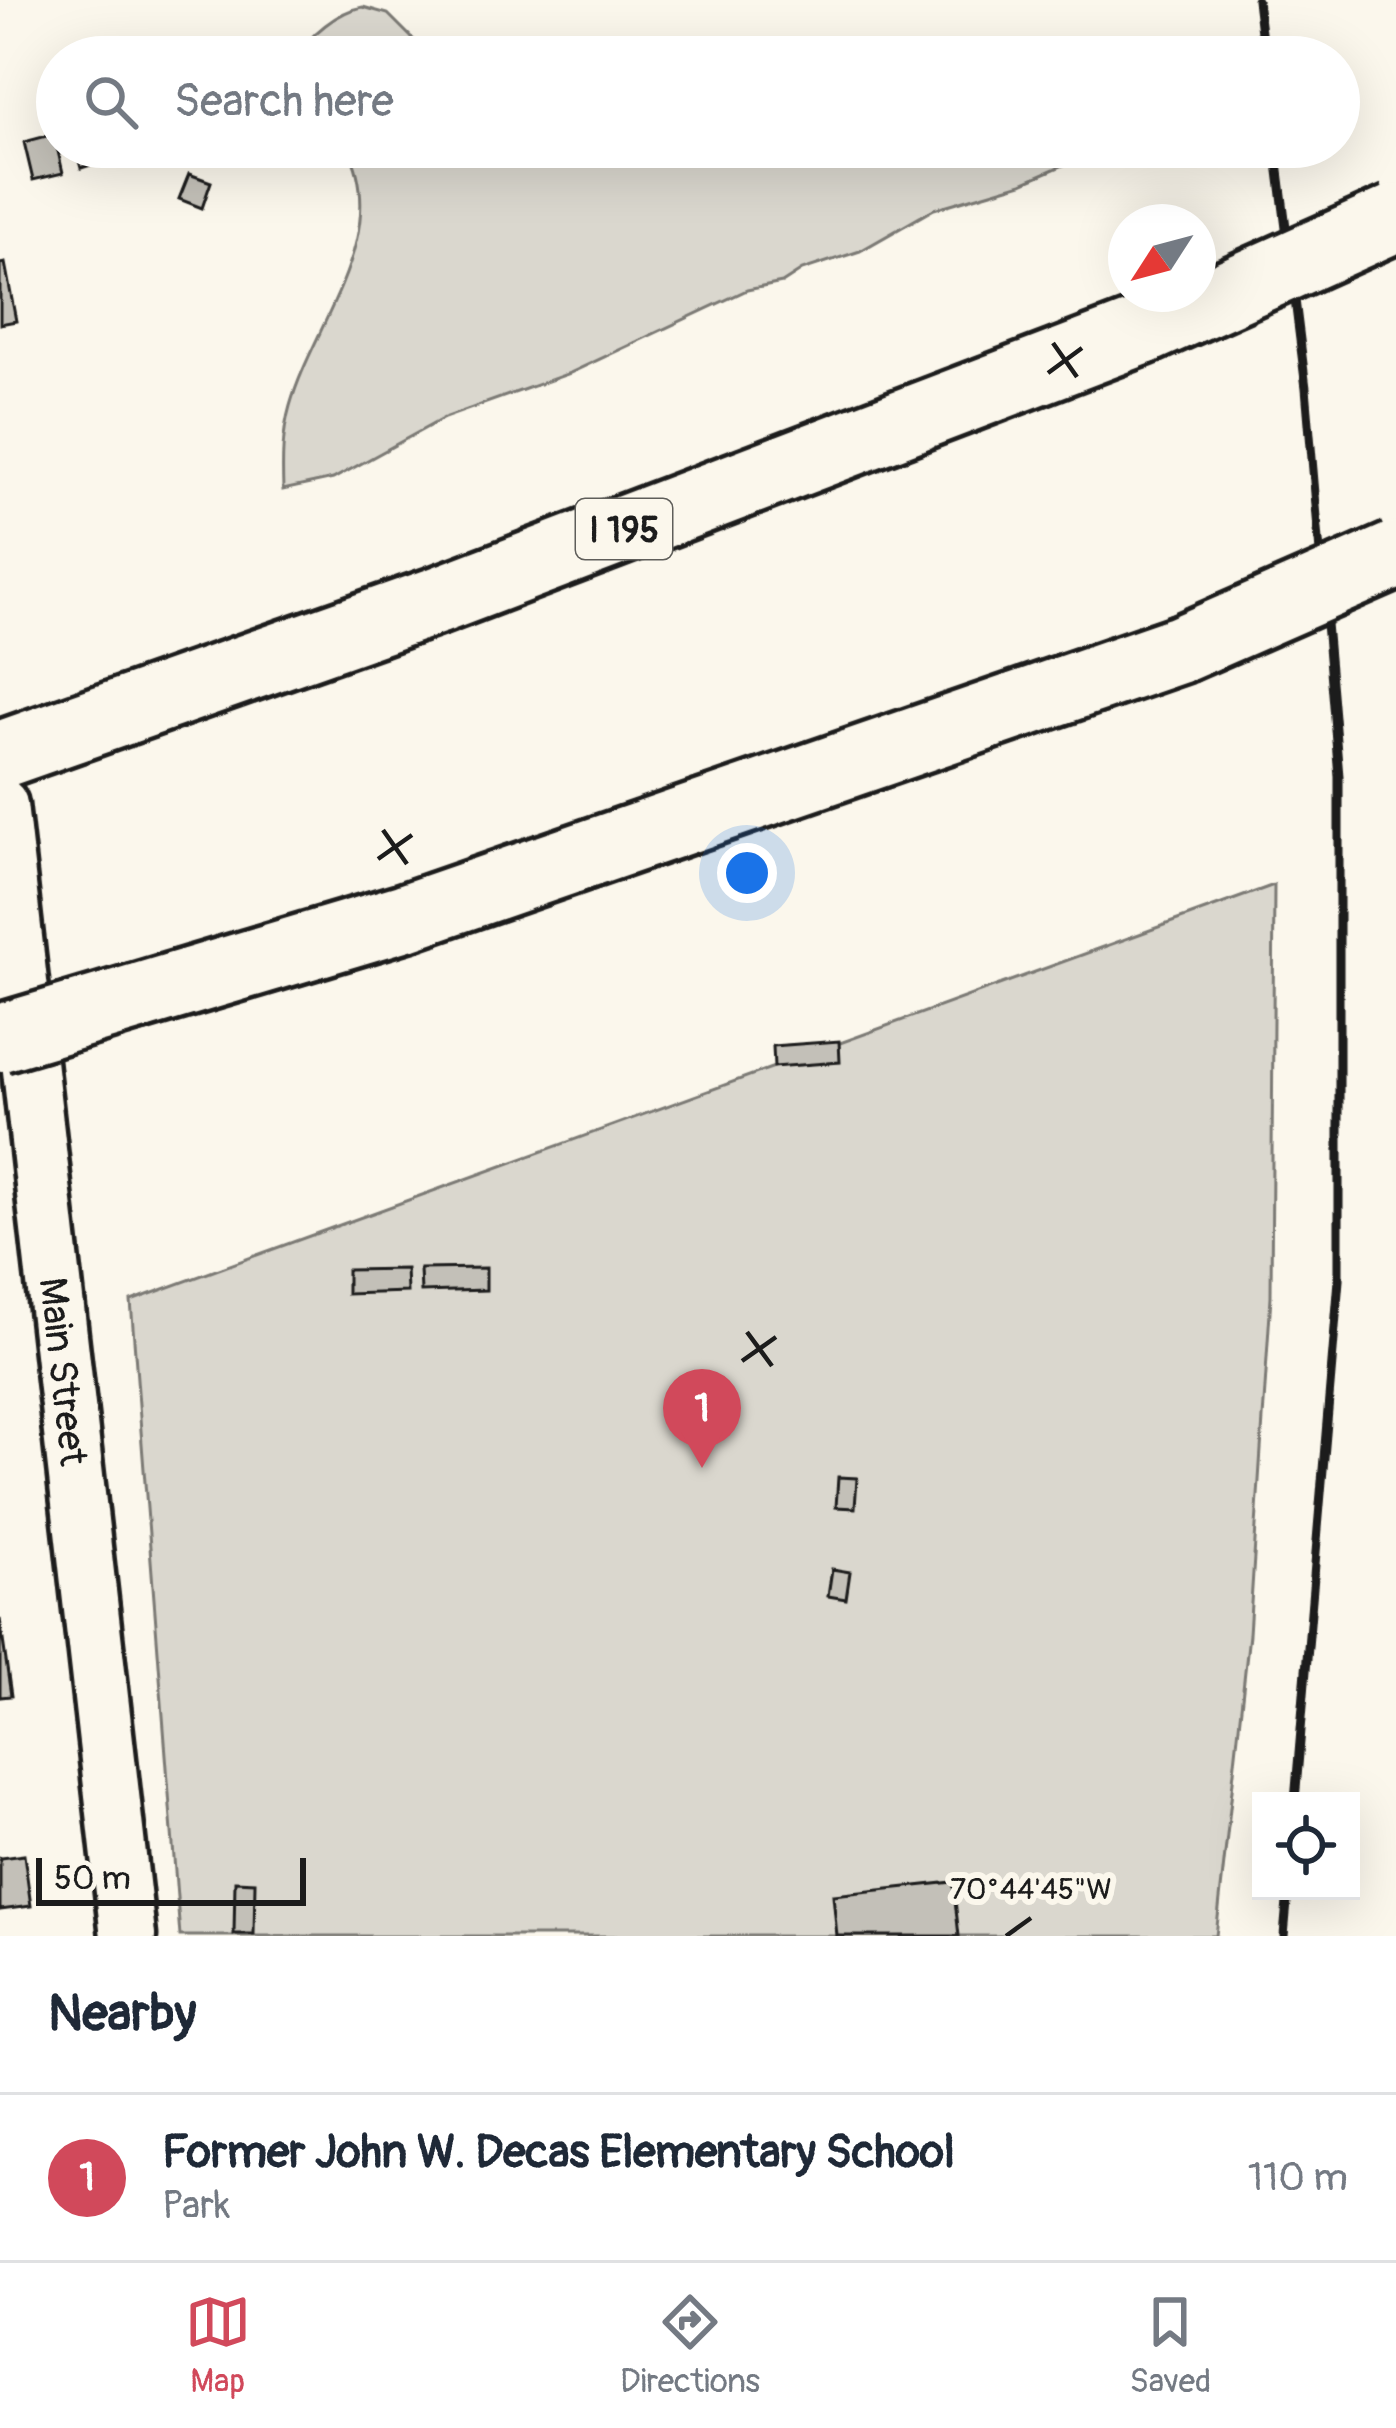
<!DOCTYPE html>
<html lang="en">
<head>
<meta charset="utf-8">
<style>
  body { margin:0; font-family:Pangolin,sans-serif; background:#f2f2f3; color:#1f2937 }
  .controls { position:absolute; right:36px; bottom:36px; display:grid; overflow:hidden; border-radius:0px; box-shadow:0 12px 48px #0002 }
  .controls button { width:108px; height:108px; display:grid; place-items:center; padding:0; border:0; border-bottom:3px solid #e0e1e3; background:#fff; color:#1f2937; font:60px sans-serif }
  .compass { position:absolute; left:1108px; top:204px; width:108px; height:108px; border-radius:50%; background:#fff; box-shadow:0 12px 48px #0002; rotate:234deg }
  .scale { position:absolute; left:36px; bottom:30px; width:270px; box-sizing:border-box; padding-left:12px; border:6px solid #1c1c1c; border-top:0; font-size:33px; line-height:42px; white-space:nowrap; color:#1c1c1c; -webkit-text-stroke:9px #fbf7ec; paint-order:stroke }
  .you { position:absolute; left:747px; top:873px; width:42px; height:42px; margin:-30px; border:9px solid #fff; border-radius:50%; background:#1a73e8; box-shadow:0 0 0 18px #1a73e833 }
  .badge { display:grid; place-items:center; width:78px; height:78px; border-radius:50%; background:#d1495b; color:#fff; font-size:39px; font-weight:700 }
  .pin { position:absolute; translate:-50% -99px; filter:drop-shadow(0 3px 6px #0008) }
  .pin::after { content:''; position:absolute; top:63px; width:42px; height:36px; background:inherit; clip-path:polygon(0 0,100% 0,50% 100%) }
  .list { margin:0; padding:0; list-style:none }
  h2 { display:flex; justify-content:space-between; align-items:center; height:156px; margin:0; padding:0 48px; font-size:51px }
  h2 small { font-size:39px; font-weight:400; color:#747a83 }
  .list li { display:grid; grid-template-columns:78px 1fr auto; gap:36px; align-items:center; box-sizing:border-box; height:168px; padding:0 48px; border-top:3px solid #e0e1e3 }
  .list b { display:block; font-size:45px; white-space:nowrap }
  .list p { margin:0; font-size:39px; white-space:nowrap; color:#747a83 }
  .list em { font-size:39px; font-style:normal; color:#747a83 }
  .icon { flex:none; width:66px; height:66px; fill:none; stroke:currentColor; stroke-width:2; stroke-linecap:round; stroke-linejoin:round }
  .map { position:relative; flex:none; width:1396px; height:1936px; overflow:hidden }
  .search { position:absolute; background:#fff; box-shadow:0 12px 48px #0002; left:36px; right:36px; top:36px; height:132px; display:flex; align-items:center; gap:30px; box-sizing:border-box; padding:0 42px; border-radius:66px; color:#747a83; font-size:45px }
  .sheet { height:324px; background:#fff }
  nav { display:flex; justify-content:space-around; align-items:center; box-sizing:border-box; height:168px; border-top:3px solid #e0e1e3; background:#fff; font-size:33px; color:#747a83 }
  nav a { display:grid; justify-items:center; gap:6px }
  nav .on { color:#d1495b }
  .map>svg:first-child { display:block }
</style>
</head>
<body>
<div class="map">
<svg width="1396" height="1936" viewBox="0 0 1396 1936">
  <rect width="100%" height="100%" fill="#fbf7ec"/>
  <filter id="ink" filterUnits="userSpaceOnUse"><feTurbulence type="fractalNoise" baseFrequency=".00833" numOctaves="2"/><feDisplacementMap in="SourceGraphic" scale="24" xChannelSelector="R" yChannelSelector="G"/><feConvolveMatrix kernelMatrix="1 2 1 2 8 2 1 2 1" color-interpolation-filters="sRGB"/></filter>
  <g filter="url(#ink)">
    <g fill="#dad7ce" stroke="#7b7a75" stroke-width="3">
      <path d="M363,7L388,14L431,57H297C309,35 338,11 363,7Z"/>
      <path d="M347,147H735L810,153L1105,147L1022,183L934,209L860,251L802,270L782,283L747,290L570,373L444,418L333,479L283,490C282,461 282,434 290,406C312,326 393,234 347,147Z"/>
      <polygon points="1274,885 1271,1296 1249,1634 1216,1936 180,1936 131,1301"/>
    </g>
    <g fill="#c3c0b8" stroke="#1c1c1c" stroke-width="3">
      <polygon points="54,134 63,173 33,180 24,142"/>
      <polygon points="75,147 89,147 94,164 81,168"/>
      <polygon points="189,174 211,182 202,208 179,199"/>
      <polygon points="5,263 16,321 0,324 0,264"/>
      <polygon points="839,1041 840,1062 774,1067 773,1046"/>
      <polygon points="486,1268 486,1290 421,1292 420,1269"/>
      <polygon points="406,1269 407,1292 347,1294 347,1270"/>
      <polygon points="838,1477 857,1478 855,1508 836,1507"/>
      <polygon points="832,1569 850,1572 846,1599 828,1596"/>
      <polygon points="0,1619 11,1696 0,1697"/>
      <polygon points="24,1855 31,1906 0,1910 0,1858"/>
      <polygon points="235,1881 255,1882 254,1934 234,1934"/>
      <polygon points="953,1882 959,1936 837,1936 833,1895"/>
    </g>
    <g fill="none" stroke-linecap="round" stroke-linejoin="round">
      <defs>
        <g id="secondary">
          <path id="s1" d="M0,805L128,1936"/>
        </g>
        <g id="highway">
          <polyline points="0,755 436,601 1143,331"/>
          <polyline points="138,997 406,917 1181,649"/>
        </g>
      </defs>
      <use href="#secondary" stroke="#1c1c1c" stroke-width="63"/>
      <use href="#highway" stroke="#1c1c1c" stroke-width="75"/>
      <use href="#secondary" stroke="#fbf7ec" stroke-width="54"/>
      <use href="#highway" stroke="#fbf7ec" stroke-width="66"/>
      <g stroke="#1c1c1c" stroke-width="9">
        <polyline points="1257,0 1264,57"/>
        <polyline points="1276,147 1306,388 1339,776 1339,1280 1295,1801"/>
        <polyline points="1284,1936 1288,1891"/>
      </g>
      <defs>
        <g id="highway-bridge">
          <polyline points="1143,331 1396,218"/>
          <polyline points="1181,649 1396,555"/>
          <polyline points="0,1038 138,997"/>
        </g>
      </defs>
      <use href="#highway-bridge" stroke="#1c1c1c" stroke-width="75" stroke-linecap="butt"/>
      <use href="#highway-bridge" stroke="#fbf7ec" stroke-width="66"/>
    </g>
  </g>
  <path fill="none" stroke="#1c1c1c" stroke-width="4.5" d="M1053,343L1077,377M1048,373L1082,348M383,830L407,864M378,859L412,835M747,1332L772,1366M742,1361L776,1337M1006,1936L1031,1918"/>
  <g text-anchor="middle" stroke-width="12" stroke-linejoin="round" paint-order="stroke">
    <rect fill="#fbf7ec" stroke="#5f5e5a" stroke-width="3" x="576" y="499" width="96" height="60" rx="9"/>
    <g font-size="36" font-weight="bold" fill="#1c1c1c">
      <text x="624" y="542">I 195</text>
    </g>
    <g font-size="39" fill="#1c1c1c" stroke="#fbf7ec">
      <text dy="14" stroke="none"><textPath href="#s1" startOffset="570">Main Street</textPath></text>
    </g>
  </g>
  <g font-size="30" text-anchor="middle" fill="#1c1c1c" stroke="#fbf7ec" stroke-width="12" stroke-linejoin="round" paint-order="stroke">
    <text x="1031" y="1899">70°44'45"W</text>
  </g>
</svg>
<div class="controls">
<button><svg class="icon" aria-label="locate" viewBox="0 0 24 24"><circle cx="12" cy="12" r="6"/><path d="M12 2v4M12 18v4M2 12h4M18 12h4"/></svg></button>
</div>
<svg class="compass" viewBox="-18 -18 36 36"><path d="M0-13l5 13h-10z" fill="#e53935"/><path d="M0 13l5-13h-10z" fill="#747a83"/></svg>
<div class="scale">50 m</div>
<div class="you"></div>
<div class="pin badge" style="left:702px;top:1468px">1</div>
<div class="search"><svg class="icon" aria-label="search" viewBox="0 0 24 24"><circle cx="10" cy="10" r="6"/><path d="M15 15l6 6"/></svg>Search here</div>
</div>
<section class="sheet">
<h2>Nearby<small></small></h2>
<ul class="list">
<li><span class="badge">1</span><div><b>Former John W. Decas Elementary School</b><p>Park</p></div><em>110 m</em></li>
</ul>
</section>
<nav>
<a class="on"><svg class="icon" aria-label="map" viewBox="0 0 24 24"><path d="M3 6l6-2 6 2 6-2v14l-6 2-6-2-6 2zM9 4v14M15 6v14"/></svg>Map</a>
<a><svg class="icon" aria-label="directions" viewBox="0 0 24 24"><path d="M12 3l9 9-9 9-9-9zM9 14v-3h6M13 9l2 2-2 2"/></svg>Directions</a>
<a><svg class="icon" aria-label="saved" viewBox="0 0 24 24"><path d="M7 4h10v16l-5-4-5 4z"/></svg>Saved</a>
</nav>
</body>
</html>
